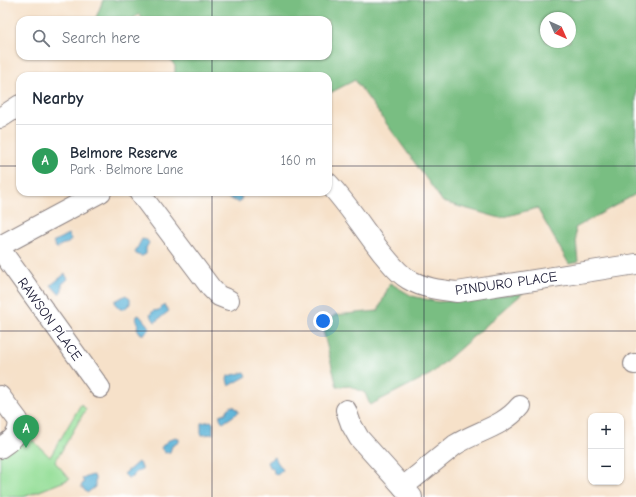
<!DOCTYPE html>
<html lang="en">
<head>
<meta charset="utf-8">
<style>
  body { margin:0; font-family:"Comic Neue",sans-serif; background:#f2f2f3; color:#1f2937 }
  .controls { position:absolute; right:12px; bottom:12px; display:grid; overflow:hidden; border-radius:8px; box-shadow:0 1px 3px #0004 }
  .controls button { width:36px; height:36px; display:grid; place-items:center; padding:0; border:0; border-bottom:1px solid #e0e1e3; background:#fff; color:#1f2937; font:20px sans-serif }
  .compass { position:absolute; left:540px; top:12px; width:36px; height:36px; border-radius:50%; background:#fff; box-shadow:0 1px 3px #0004; rotate:135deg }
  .you { position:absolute; left:323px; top:321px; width:14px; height:14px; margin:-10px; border:3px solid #fff; border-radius:50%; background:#1a73e8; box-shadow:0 0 0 6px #1a73e833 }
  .badge { display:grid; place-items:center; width:26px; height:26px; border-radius:50%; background:#db2777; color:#fff; font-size:13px; font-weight:700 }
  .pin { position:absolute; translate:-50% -33px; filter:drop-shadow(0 1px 2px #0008) }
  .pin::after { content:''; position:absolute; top:21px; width:14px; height:12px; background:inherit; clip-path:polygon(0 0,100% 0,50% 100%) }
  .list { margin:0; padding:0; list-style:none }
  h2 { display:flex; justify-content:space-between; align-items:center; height:52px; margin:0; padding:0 16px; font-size:17px }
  h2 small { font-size:13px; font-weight:400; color:#747a83 }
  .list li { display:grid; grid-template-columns:26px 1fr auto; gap:12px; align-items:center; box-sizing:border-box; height:72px; padding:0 16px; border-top:1px solid #e0e1e3 }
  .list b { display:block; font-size:15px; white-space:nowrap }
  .list p { margin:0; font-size:13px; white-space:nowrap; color:#747a83 }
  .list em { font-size:13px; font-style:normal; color:#747a83 }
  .icon { flex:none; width:22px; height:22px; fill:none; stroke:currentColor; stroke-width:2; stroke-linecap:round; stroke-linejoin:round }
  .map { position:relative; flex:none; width:636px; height:497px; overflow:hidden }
  .search { position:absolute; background:#fff; box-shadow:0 1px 3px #0004; left:16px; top:16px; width:316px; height:44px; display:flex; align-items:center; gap:10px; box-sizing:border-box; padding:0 14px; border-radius:12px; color:#747a83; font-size:15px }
  .panel { position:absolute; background:#fff; box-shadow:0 1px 3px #0004; left:16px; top:72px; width:316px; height:124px; border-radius:12px }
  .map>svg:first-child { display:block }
</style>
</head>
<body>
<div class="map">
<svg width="636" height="497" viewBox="0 0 636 497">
  <rect width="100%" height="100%" fill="#fff"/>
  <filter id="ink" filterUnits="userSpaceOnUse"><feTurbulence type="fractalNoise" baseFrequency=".025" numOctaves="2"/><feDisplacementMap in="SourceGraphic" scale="8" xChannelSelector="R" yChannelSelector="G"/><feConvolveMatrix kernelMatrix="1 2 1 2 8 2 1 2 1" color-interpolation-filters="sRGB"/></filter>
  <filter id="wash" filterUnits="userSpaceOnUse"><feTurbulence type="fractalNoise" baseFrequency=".012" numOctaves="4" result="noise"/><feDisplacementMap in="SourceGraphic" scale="16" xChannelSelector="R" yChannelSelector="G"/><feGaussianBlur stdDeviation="0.9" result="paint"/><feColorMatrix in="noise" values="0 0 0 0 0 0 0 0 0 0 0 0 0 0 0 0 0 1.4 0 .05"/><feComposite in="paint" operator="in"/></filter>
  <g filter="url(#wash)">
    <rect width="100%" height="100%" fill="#f6e1c9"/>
    <polygon fill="#97df9a" stroke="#5c806a" points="81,404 86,409 55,462 70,479 24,497 0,497 0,456 22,430 50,457"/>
    <g fill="#79be82" stroke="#4e705e" fill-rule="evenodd">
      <path d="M103,0H636V194L575,228L578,262L569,264L537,208L500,218L443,202L355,80L328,94V76H175V66L168,56H328V20H143L139,14L131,20H95ZM546,18H570V42H546Z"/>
      <polygon points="390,283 412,296 438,302 523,293 431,374 370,405 365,393 350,386 337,387 322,326 335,315 378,311"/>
    </g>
    <g fill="#5ab2d7" stroke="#3e6a89">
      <polygon points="217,192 233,192 242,197 239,203"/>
      <path d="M68,234L71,239C69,245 65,243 61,245C59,246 58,248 57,249L53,242Z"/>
      <polygon points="142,239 147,240 149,243 146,248 146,254 142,256 137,255 135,252"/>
      <polygon points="65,274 68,279 62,284 62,290 59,294 51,285"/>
      <polygon points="126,295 130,299 130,304 124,309 120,309 116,305 115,301"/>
      <polygon points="164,305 169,311 155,322 150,315 153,311 159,310"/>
      <polygon points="139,315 150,328 144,334 141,334 137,329 138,323 136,319 137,316"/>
      <polygon points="245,372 247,376 229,386 227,380 228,376"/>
      <polygon points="231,406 235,407 239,412 223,423 220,418 220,415 226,413 228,409"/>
      <polygon points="211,421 213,423 213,434 202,435 201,434 201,423"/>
      <path d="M176,437L179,439V442L172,446L170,452L165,453L161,448C164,443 171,438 176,437Z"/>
      <polygon points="274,457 283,470 277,475 274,473 273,468 269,467 267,462"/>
      <polygon points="138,462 142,467 142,469 135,473 133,477 128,478 124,474"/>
      <polygon points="92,475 95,477 95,487 87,493 81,486 84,482 82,479"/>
    </g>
  </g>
  <g filter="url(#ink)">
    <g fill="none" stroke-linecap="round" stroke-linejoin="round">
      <defs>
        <g id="minor">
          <polyline points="0,118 20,105"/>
          <path d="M328,183C348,204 364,230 382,253C390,262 397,273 408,279C423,288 439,290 457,292L636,264"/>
          <polyline points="139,192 211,288 219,296 229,300"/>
          <polyline points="0,246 101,192"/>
          <polyline points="0,249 100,388"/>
          <polyline points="634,364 636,364"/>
          <path d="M0,396L18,420C21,435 10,441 0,448"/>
          <polyline points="346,410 351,424 359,438 412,497"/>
          <path d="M403,487L455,445C477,431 503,427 520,406"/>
        </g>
      </defs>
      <use href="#minor" stroke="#8c8282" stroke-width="22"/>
      <use href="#minor" stroke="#fff" stroke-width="20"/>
    </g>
  </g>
  <path fill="none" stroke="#22223b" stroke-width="1" stroke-opacity="0.55" d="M212,0V20M424,0V497M212,56V76M0,166H20M328,166H636M212,192V497M0,331H636"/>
  <g text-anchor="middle" stroke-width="3" stroke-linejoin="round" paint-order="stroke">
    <g font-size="14" fill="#22223b" stroke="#fff">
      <text transform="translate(506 283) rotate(-8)" y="5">PINDURO PLACE</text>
      <text transform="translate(50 319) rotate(54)" y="5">RAWSON PLACE</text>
    </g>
  </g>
</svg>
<div class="controls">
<button>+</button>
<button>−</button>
</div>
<svg class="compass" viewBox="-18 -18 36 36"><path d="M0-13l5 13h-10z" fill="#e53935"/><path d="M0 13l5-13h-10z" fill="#747a83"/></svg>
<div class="you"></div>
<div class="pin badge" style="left:26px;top:448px;background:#2e9e5b">A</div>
<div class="search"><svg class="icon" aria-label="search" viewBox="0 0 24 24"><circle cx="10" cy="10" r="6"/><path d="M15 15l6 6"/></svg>Search here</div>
<section class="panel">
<h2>Nearby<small></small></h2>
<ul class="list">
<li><span class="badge" style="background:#2e9e5b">A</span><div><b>Belmore Reserve</b><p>Park · Belmore Lane</p></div><em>160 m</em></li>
</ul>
</section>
</div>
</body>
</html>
